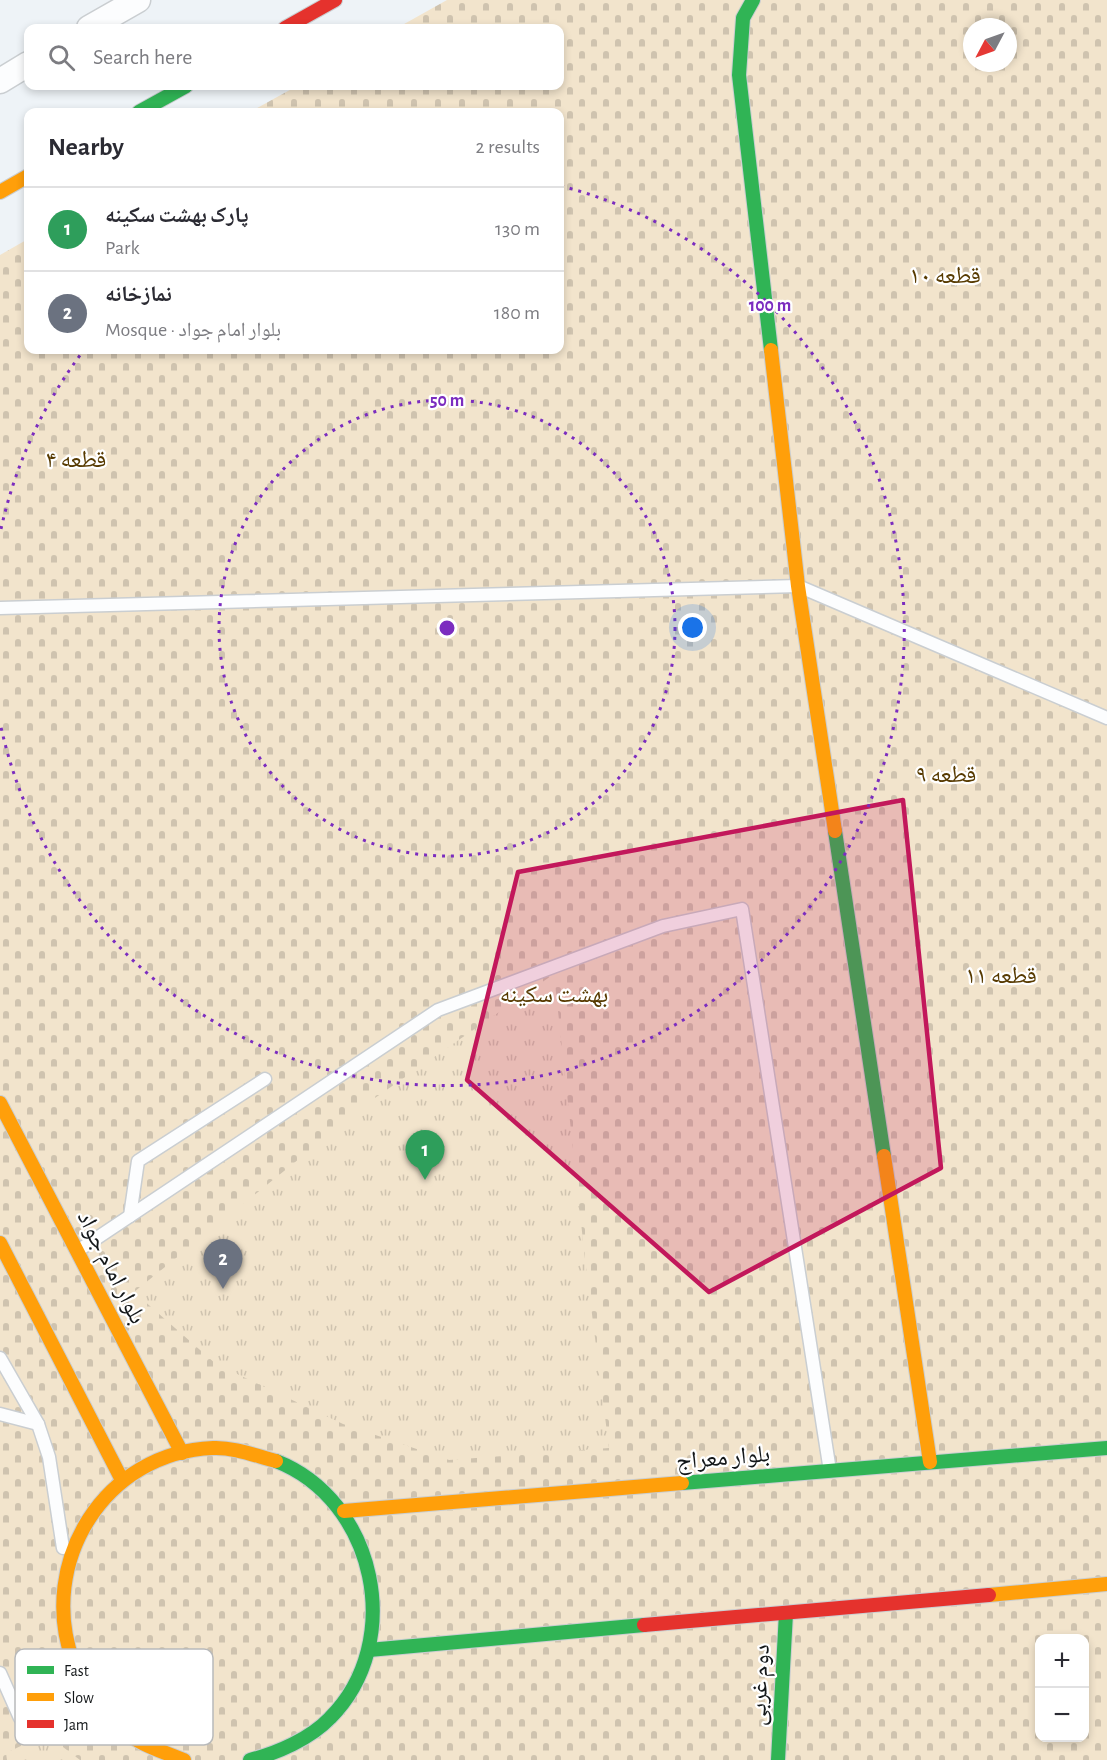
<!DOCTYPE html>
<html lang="en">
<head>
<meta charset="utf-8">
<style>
  body { margin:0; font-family:"Alegreya Sans","Noto Naskh Arabic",sans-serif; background:#f7f7f7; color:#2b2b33 }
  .controls { position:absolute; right:18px; bottom:18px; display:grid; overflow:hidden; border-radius:12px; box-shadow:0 3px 9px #0003 }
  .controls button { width:54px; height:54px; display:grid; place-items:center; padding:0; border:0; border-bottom:2px solid #e1e1e2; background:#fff; color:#2b2b33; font:30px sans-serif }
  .compass { position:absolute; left:963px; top:18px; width:54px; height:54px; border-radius:50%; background:#fff; box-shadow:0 3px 9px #0003; rotate:229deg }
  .you { position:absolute; left:693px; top:628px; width:21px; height:21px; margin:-15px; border:4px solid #fff; border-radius:50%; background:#1a73e8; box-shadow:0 0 0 9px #1a73e833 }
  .badge { display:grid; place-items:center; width:39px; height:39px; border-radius:50%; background:#b45309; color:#fff; font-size:20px; font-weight:700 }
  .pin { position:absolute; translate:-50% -50px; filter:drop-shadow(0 2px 3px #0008) }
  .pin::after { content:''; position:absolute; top:32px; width:21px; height:18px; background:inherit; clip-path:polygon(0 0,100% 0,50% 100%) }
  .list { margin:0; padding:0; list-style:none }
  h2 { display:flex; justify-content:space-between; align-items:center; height:78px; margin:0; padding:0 24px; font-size:26px }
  h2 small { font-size:20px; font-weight:400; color:#7c7c81 }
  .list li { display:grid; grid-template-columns:39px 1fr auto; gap:18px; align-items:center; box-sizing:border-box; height:84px; padding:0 24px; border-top:2px solid #e1e1e2 }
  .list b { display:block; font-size:22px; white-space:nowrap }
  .list p { margin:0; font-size:20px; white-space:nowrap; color:#7c7c81 }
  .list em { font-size:20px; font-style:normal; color:#7c7c81 }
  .icon { flex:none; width:33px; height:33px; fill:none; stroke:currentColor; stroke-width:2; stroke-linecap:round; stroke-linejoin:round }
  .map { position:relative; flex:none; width:1107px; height:1760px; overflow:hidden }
  .search { position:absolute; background:#fff; box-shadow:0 3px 9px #0003; left:24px; top:24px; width:540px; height:66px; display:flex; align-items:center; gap:15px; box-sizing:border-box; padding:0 21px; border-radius:12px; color:#7c7c81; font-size:22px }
  .panel { position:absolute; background:#fff; box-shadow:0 3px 9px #0003; left:24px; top:108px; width:540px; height:246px; border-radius:12px }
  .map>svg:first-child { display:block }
</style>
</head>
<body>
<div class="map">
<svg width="1107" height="1760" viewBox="0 0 1107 1760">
  <defs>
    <pattern id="cemetery-stones" width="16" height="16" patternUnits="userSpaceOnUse" patternTransform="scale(1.5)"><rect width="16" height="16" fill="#f2e4cc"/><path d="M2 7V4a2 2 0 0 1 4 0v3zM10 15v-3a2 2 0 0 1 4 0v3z" fill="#cfc3af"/></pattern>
    <pattern id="park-tufts" width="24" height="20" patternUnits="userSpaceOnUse" patternTransform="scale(1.5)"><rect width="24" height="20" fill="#f2e4cc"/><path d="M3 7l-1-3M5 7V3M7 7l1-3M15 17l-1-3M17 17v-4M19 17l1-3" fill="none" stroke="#cfc3af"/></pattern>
  </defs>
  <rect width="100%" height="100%" fill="#eef3f7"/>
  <path fill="url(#cemetery-stones)" fill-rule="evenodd" d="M447,0H1107V1760H0V255L28,239V350H560V112H250L297,86H560V28H397ZM972,27H1008V63H972ZM1040,1638H1084V1738H1040Z"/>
  <g fill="url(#park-tufts)">
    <polygon points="554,974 585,1259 609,1448 449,1460 343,1424 216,1364 134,1292 372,1100"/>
    <polygon points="46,1734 80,1760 7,1760 6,1753"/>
  </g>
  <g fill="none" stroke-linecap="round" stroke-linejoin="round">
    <defs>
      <g id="lane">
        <polyline points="0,608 798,586 1107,718"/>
        <polyline points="130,1216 138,1161 265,1079"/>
        <polyline points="79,1250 438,1010 663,926 742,909 830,1471"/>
        <polyline points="0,1358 38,1424 49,1457 63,1548"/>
        <polyline points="0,1414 38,1424"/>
        <polyline points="0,1673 20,1718"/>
      </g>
      <g id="street">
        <polyline points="89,28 138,0"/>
        <polyline points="0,81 28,64"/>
      </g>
      <g id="fast">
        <polyline points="753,0 743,18 739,75 771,350"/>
        <polyline points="139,112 186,86"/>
        <polyline points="835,831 884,1156"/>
        <polyline points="682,1483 1107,1448"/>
        <polyline points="369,1650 644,1625"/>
        <path d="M250,1760C277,1753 310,1739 330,1718C406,1642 376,1500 276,1461"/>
        <polyline points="778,1760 786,1613"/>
      </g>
      <g id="slow">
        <polyline points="0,192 28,176"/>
        <polyline points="771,350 798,586 835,831"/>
        <polyline points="0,1103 182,1453"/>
        <polyline points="884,1156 930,1462"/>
        <polyline points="0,1243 122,1480"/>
        <polyline points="344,1511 682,1483"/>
        <polyline points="989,1595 1107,1584"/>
        <path d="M184,1760C157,1750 129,1740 108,1719C92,1704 80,1682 73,1661C37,1562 105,1452 213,1448C234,1447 256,1456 276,1461"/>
      </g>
      <g id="jam">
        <polyline points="285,28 335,0"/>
        <polyline points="644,1625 989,1595"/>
      </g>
    </defs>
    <use href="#lane" stroke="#caced1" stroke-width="15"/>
    <use href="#street" stroke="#caced1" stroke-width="27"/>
    <use href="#fast" stroke="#caced1" stroke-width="16"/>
    <use href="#slow" stroke="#caced1" stroke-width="16"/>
    <use href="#jam" stroke="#caced1" stroke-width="16"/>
    <use href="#lane" stroke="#fcfdfe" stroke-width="12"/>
    <use href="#street" stroke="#fcfdfe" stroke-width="24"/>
    <use href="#fast" stroke="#30b455" stroke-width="14"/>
    <use href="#slow" stroke="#ff9f0a" stroke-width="14"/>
    <use href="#jam" stroke="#e5322d" stroke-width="14"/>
  </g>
  <path fill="#c2185b" fill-opacity="0.2" stroke="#c2185b" stroke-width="4.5" stroke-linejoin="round" d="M903,800L941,1168L709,1292L467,1080L518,872Z"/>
  <g fill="none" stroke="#7b2cbf" stroke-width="3" stroke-dasharray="3 6">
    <circle cx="447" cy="628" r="228"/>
    <path d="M1 529A457 457 0 0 1 84 350M561 186A457 457 0 1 1 1 727"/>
  </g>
  <g text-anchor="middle" stroke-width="4.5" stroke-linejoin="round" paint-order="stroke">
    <g font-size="24" fill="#573a00" stroke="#fff">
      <text x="945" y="283">قطعه ۱۰</text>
      <text x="76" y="467">قطعه ۴</text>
      <text x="946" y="782">قطعه ۹</text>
      <text x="1001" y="983">قطعه ۱۱</text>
      <text x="554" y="1002">بهشت سکینه</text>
    </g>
    <g font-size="24" fill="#131719" stroke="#fff">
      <text transform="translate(112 1267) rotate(63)" y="8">بلوار امام جواد</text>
      <text transform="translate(723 1457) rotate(-5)" y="8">بلوار معراج</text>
      <text transform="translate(759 1685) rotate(-87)" y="8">دوم غربی</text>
    </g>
  </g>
  <rect x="15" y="1649" width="198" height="96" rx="9" fill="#fff" stroke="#b8b9ba" stroke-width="1.5"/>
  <rect x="27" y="1666" width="27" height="8" fill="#30b455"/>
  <rect x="27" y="1693" width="27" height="8" fill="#ff9f0a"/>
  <rect x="27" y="1720" width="27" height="8" fill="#e5322d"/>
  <g font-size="16" fill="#131719">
    <text x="64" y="1676">Fast</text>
    <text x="64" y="1703">Slow</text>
    <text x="64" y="1730">Jam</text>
  </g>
  <circle cx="447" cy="628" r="9" fill="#7b2cbf" stroke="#fff" stroke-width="3"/>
  <g font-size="18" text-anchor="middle" font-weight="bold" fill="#7b2cbf" stroke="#fff" stroke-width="4.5" stroke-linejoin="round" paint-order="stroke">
    <text x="770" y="311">100 m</text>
    <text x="447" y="406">50 m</text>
  </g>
</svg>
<div class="controls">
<button>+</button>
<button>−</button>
</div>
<svg class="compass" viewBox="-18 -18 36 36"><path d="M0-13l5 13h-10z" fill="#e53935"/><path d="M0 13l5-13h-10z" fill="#7c7c81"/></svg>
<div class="you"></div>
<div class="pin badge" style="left:425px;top:1180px;background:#2e9e5b">1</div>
<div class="pin badge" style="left:223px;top:1289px;background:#6b7280">2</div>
<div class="search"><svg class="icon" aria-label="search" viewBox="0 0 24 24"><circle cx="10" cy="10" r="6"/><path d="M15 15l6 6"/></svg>Search here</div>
<section class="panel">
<h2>Nearby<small>2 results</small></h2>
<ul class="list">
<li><span class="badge" style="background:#2e9e5b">1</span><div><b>پارک بهشت سکینه</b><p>Park</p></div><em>130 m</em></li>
<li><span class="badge" style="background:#6b7280">2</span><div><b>نمازخانه</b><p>Mosque · بلوار امام جواد</p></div><em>180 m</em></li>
</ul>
</section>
</div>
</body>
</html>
